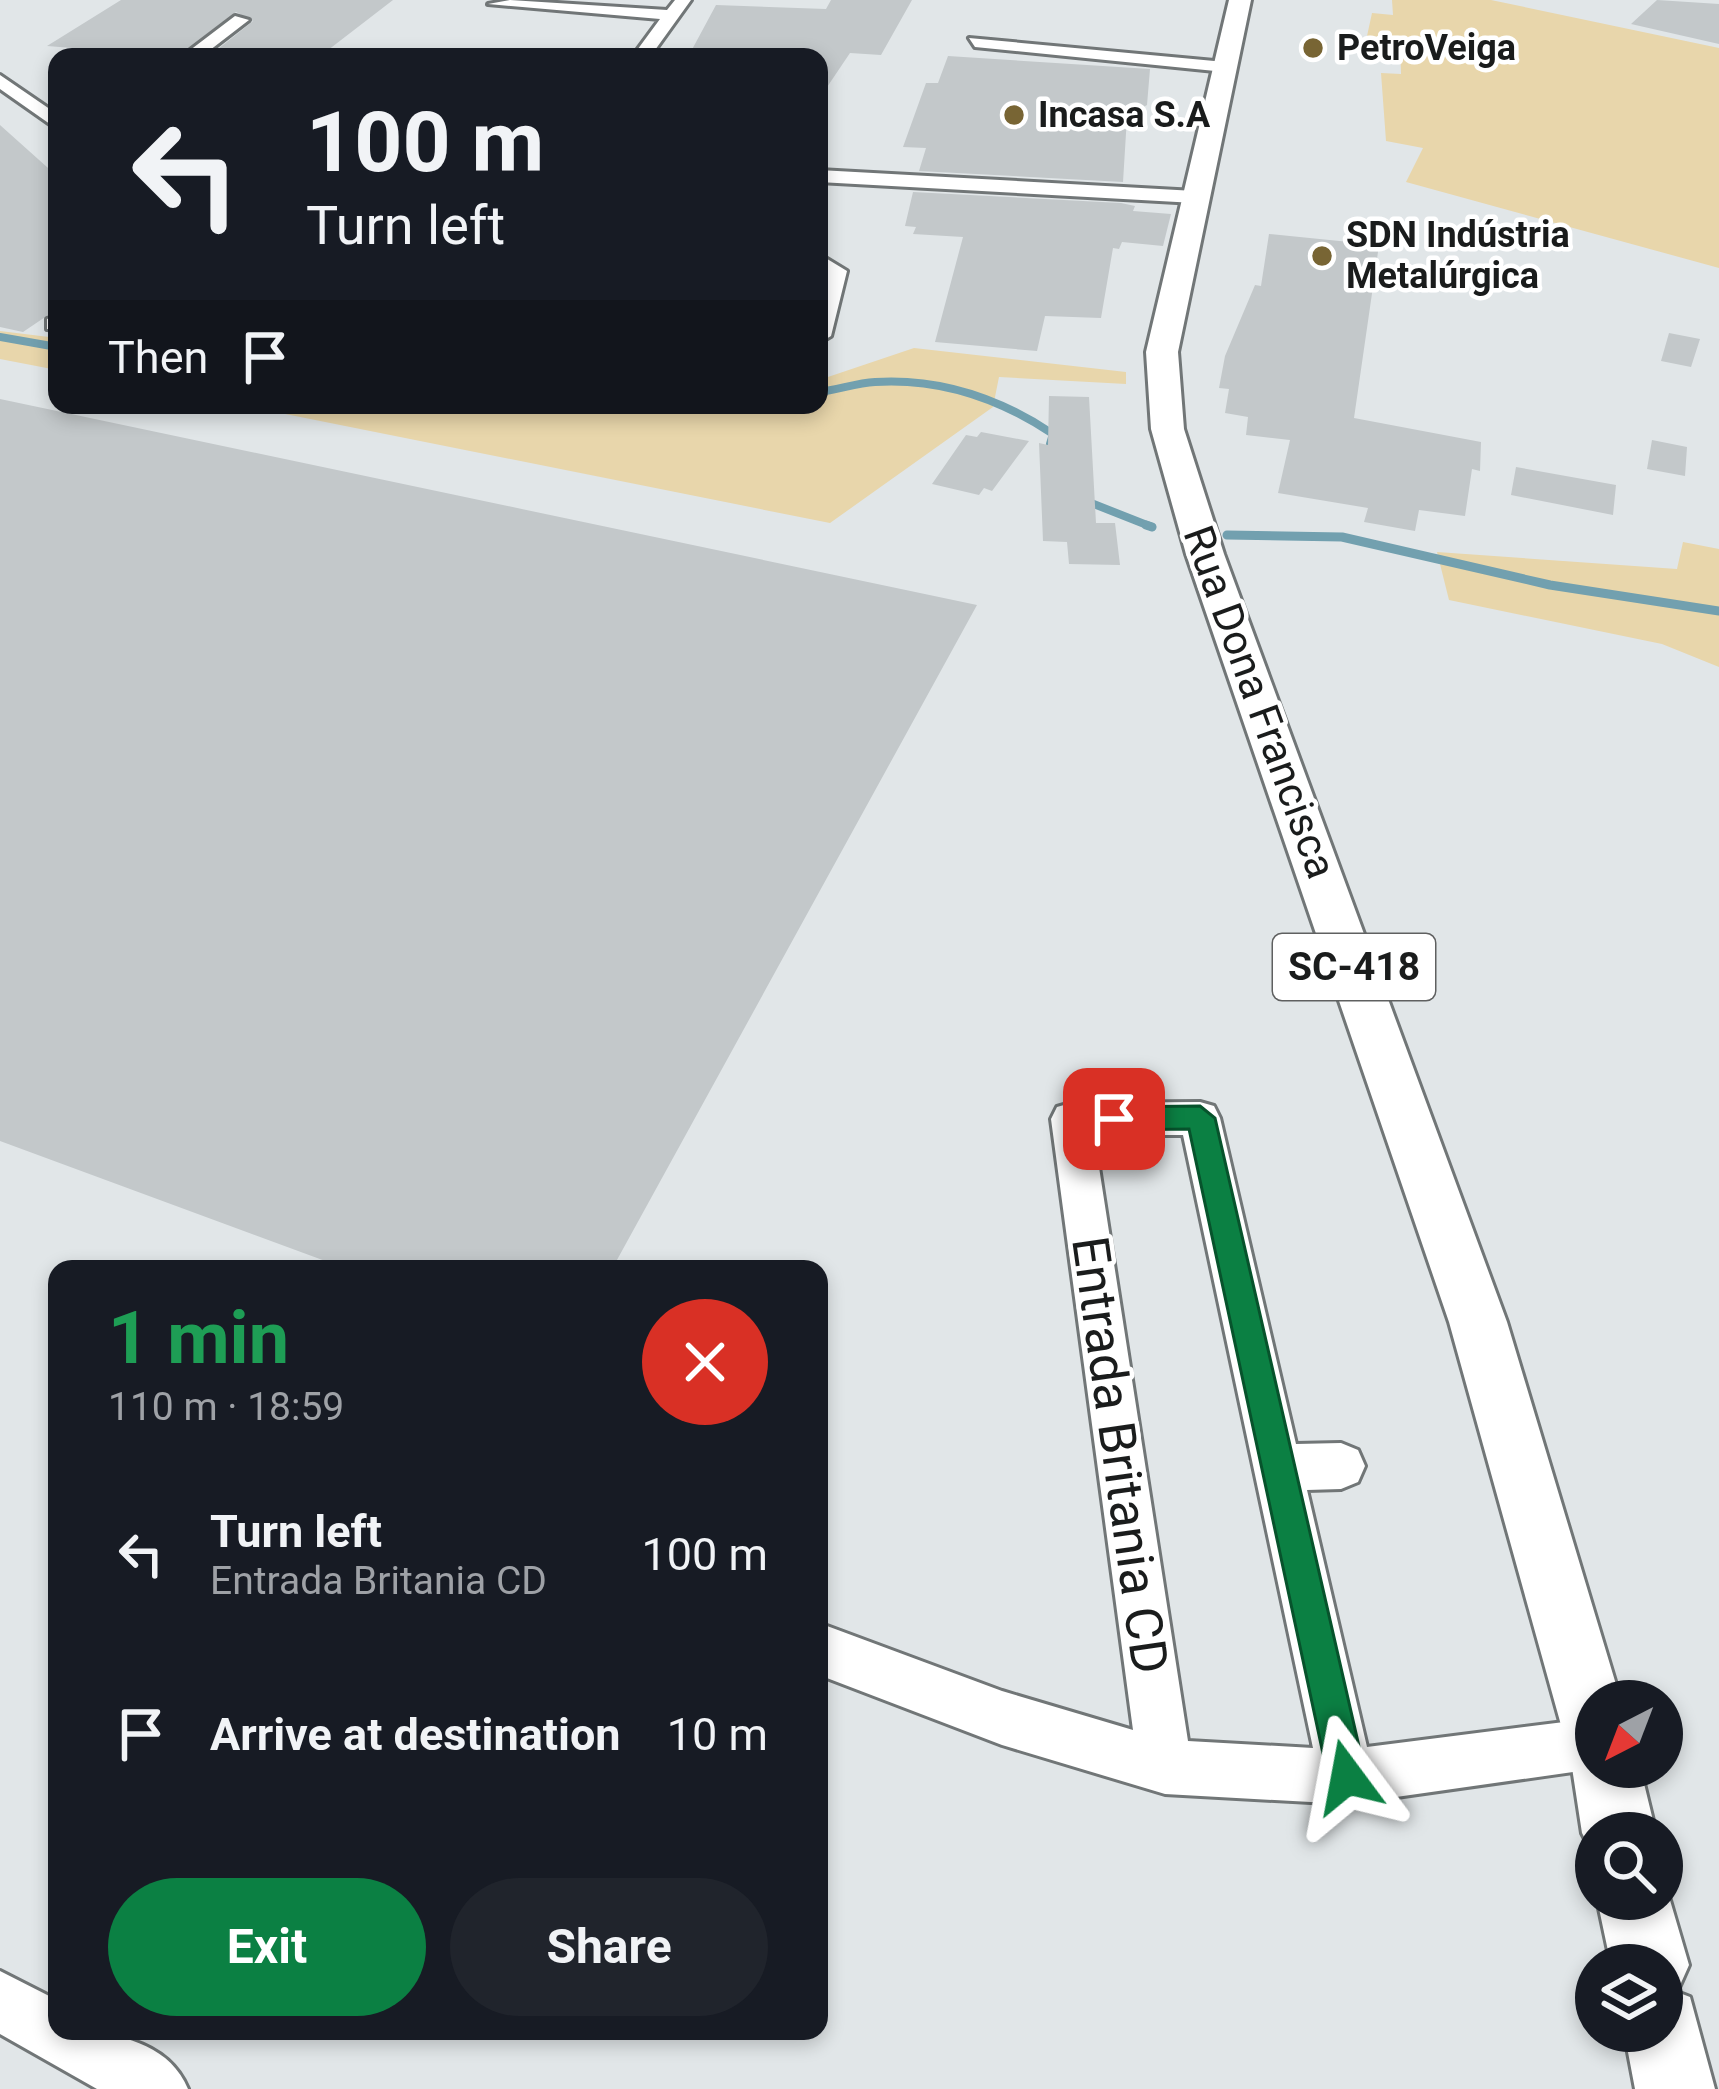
<!DOCTYPE html>
<html lang="en">
<head>
<meta charset="utf-8">
<style>
	body { margin:0; font-family:Roboto,sans-serif; background:#20242c; color:#f1f3f6; height:100vh; display:flex; flex-direction:column; font-size:45px; white-space:nowrap }
	* { box-sizing:border-box; margin:0 }
	p { font-size:39px; color:#9ea1a6 }
	.icon { flex:none; width:66px; height:66px; fill:none; stroke:currentColor; stroke-width:2; stroke-linecap:round; stroke-linejoin:round }
	.map { position:relative; flex:1; overflow:hidden }
	.side { position:absolute; left:48px; top:1260px; width:780px; height:780px; display:flex; flex-direction:column; background:#171b24; border-radius:24px; box-shadow:0 6px 18px #0003 }
	.side>* { flex:none }
	.guide { position:absolute; left:48px; top:48px; width:780px; height:366px; border-radius:24px; box-shadow:0 6px 18px #0003; background:#171b24; color:#f1f3f6; overflow:hidden }
	.needle { width:78px; rotate:222deg }
	.buttons { position:absolute; left:1575px; top:1680px; display:grid; gap:24px }
	.buttons a { display:grid; place-items:center; width:108px; height:108px; border-radius:50%; background:#171b24; box-shadow:0 6px 18px #0003; font-size:60px }
	.pin { position:absolute; display:grid; place-items:center; width:102px; height:102px; color:#fff; margin:-51px; border-radius:24px; box-shadow:0 6px 18px #0006 }
	.me { position:absolute; width:132px; margin:-66px; rotate:347deg; stroke-linejoin:round; filter:drop-shadow(0 0 9px #0008) }
	.turn { display:flex; align-items:center; gap:42px; height:252px; padding:0 60px; font-size:54px }
	.turn .icon { width:156px; height:156px; stroke-width:2.5 }
	.turn b { display:block; font-size:84px; line-height:102px }
	.then { display:flex; align-items:center; height:114px; padding:0 60px; background:#0003; gap:24px; font-size:45px }
	.round { display:grid; place-items:center; flex:none; width:126px; height:126px; border-radius:63px; background:#20242c }
	.overview { display:flex; align-items:center; justify-content:space-between; height:204px; padding:0 60px }
	h1 { font-size:72px; font-weight:700; line-height:90px; color:#1e9e55 }
	.button { display:flex; gap:24px; margin-top:auto; padding:24px 60px }
	.button a { flex:1; height:138px; border-radius:72px; background:#0b8043; color:#fff; font-size:48px; font-weight:700; line-height:138px; text-align:center }
	.button a+a { background:#20242c; color:#f1f3f6 }
	ul { padding:0; list-style:none }
	li { display:flex; align-items:center; gap:36px; height:180px; padding:0 60px }
	li div { flex:1 }
	li b { display:block; font-size:45px }
	li em { font-style:normal }
	.map>svg:first-child { display:block }
	.green { fill:#e8d6ab }
	.lines { fill:none; stroke-linecap:round; stroke-linejoin:round }
	.stream-far1 { stroke:#72a0af; stroke-width:8 }
	.stream { stroke:#72a0af; stroke-width:9 }
	.building { fill:#c3c8ca }
	.minor-casing { stroke:#717677; stroke-width:6 }
	.major-casing { stroke:#717677; stroke-width:6 }
	.minor { fill:#fff; fill-rule:evenodd }
	.major { fill:#fff; fill-rule:evenodd }
	.route { fill:#0b8043; stroke:#07532c; stroke-width:3 }
	.poi-dot { fill:#786534; stroke:#fff; stroke-width:4.5 }
	.labels { text-anchor:middle; dominant-baseline:central; stroke-width:9; stroke-linejoin:round; paint-order:stroke }
	.far-poi-label { font-size:36px; font-weight:bold; fill:#1a1c1c; stroke:#fff; text-anchor:start }
	.shield { fill:#fff; stroke:#5f6060; stroke-width:3 }
	.shield-label { font-size:39px; font-weight:bold; fill:#1a1c1c }
	.street-label { font-size:42px; fill:#1a1c1c; stroke:#fff }
	.near-street-label { font-size:51px; fill:#1a1c1c; stroke:#fff }
</style>
</head>
<body>
<div class="map">
<svg width="1719" height="2089" viewBox="0 0 1719 2089">
	<rect width="100%" height="100%" fill="#e1e6e8"/>
	<!-- green -->
	<path class="green" d="M1392,0H1491L1719,48V268L1406,182L1423,148L1386,141L1381,73L1401,74L1400,39L1367,36L1372,13L1393,15Z
		M0,331L57,338V370L0,359Z
		M914,348L1126,372V384L999,377L993,407L830,523L240,405H819V380Z
		M1683,542L1719,549V667L1662,644L1449,600L1437,552L1677,569Z"/>
	<g class="lines">
		<!-- stream-far1 -->
		<path class="stream-far1" d="M0,337L57,347
			M819,392C838,390 856,383 875,382C940,378 999,398 1053,434L1050,444
			M1081,499L1152,527"/>
		<!-- stream -->
		<path class="stream" d="M1146,525L1152,527
			M1227,535L1342,537L1550,585L1719,611"/>
	</g>
	<!-- building -->
	<path class="building" d="M121,0H393L319,57H208L253,21L236,12L177,56L47,46Z
		M831,0H912L881,55L850,53L819,99V57H688L716,5L826,9Z
		M1657,0L1719,4V44L1631,24Z
		M948,56L1150,69L1147,105L1127,117L1123,182L919,171L926,148L903,147L926,83H938Z
		M0,125L57,176V309L23,332L0,327Z
		M913,192L1121,203L1135,206L1133,211L1171,214L1163,246L1122,242L1119,249L1113,248L1101,318L1045,316L1037,351L935,342L963,237L913,234L916,227L905,226Z
		M1269,234L1379,245L1354,418L1481,442L1480,471L1472,469L1465,516L1419,510L1415,531L1364,522L1368,508L1278,493L1290,440L1246,435L1248,417L1225,413L1229,389L1219,388L1225,356L1255,285L1261,286Z
		M1669,333L1700,339L1691,367L1661,361Z
		M1049,396L1089,397L1096,523H1115L1120,565L1069,564L1067,542L1043,541L1039,443L1048,445Z
		M0,399L977,605L612,1269H347L0,1141Z
		M981,432L1029,441L992,491L984,488L979,495L932,484L966,435L977,437Z
		M1652,440L1687,447L1685,476L1647,469Z
		M1516,467L1616,485L1613,515L1511,495Z"/>
	<g class="lines">
		<!-- minor casing -->
		<g class="minor-casing">
			<path id="minor" d="M675,0H691L650,57H632L660,19L488,4L510,0L667,10Z
				M235,16L249,20L201,57H181Z
				M969,38L1225,62L1234,67L1225,72L975,47Z
				M0,75L57,114V129L0,89Z
				M819,170L1195,191L1205,197L1195,203L819,182Z
				M819,254L847,271L831,336L819,343L824,273L819,270Z
				M57,315V330L47,329V319Z
				M1200,1102L1214,1106L1220,1118L1296,1444L1341,1443L1358,1450L1365,1466L1358,1482L1341,1489L1307,1490L1367,1747L1596,1718V1767H1608L1347,1804L1165,1794L1002,1745L819,1675V1623L1002,1691L1133,1730L1051,1119L1057,1107L1071,1103ZM1094,1135H1183L1313,1748L1188,1741Z
				M0,1971L57,2000V2031C106,2031 167,2038 188,2089H97L0,2034Z"/>
		</g>
		<!-- major casing -->
		<g class="major-casing">
			<path id="major" d="M1229,0H1251L1178,352L1184,429L1224,554L1507,1322L1621,1701H1596V1767H1640L1656,1833H1596V1860L1582,1833L1571,1761L1449,1322L1186,554L1151,429L1146,352Z
				M1662,1873L1689,1965L1677,1992L1690,1997L1715,2089H1635L1624,2031H1662V1965H1611L1597,1899H1662Z"/>
		</g>
		<!-- minor -->
		<use href="#minor" class="minor"/>
		<!-- major -->
		<use href="#major" class="major"/>
	</g>
	<!-- route -->
	<path class="route" d="M1200,1106L1215,1118L1366,1777L1361,1790L1347,1796L1333,1790L1328,1777L1189,1129L1114,1130L1100,1119L1114,1107Z"/>
	<!-- markers -->
	<g class="poi-dot">
		<circle cx="1313" cy="48" r="12"/>
		<circle cx="1014" cy="115" r="12"/>
		<circle cx="1322" cy="256" r="12"/>
	</g>
	<g class="labels">
		<!-- far-poi labels -->
		<g class="far-poi-label">
			<text x="1337" y="48">PetroVeiga</text>
			<text x="1038" y="115">Incasa S.A</text>
			<text x="1346" y="235">SDN Indústria<tspan x="1346" dy="41">Metalúrgica</tspan></text>
		</g>
		<!-- shield labels -->
		<rect class="shield" x="1273" y="934" width="162" height="66" rx="9"/>
		<g class="shield-label">
			<text x="1354" y="967">SC-418</text>
		</g>
		<!-- street labels -->
		<g class="street-label">
			<text transform="translate(1260 702) rotate(70)">Rua Dona Francisca</text>
		</g>
		<!-- near-street labels -->
		<g class="near-street-label">
			<text transform="translate(1120 1455) rotate(82)">Entrada Britania CD</text>
		</g>
	</g>
</svg>
<div class="buttons">
<a><svg class="needle" viewBox="-14 -14 28 28"><path d="M0-13l5 13h-10z" fill="#e53935"/><path d="M0 13l5-13h-10z" fill="#9ea1a6"/></svg></a>
<a><svg class="icon" aria-label="search" viewBox="0 0 24 24"><circle cx="10" cy="10" r="6"/><path d="M15 15l6 6"/></svg></a>
<a><svg class="icon" aria-label="layers" viewBox="0 0 24 24"><path d="M12 4l9 5-9 5-9-5zM3 14l9 5 9-5"/></svg></a>
</div>
<div class="pin" style="left:1114px;top:1119px;background:#d93025"><svg class="icon" aria-label="arrive" viewBox="0 0 24 24"><path d="M6 21V4h12l-3 4 3 4H6"/></svg></div>
<svg class="me" style="left:1347px;top:1777px" viewBox="-20 -20 40 40"><path d="M0-17L14 15 0 8-14 15z" fill="#0b8043" stroke="#fff" stroke-width="4"/></svg>
<div class="guide">
<div class="turn"><svg class="icon" aria-label="left" viewBox="0 0 24 24"><path d="M17 20v-9H6M10 6l-5 5 5 5"/></svg><div><b>100 m</b>Turn left</div></div>
<div class="then">Then<svg class="icon" aria-label="arrive" viewBox="0 0 24 24"><path d="M6 21V4h12l-3 4 3 4H6"/></svg></div>
</div>
<section class="side">
<div class="overview"><div><h1>1 min</h1><p>110 m · 18:59</p></div><a class="round" style="background:#d93025;color:#fff"><svg class="icon" aria-label="close" viewBox="0 0 24 24"><path d="M6 6l12 12M18 6L6 18"/></svg></a></div>
<ul>
<li><svg class="icon" aria-label="left" viewBox="0 0 24 24"><path d="M17 20v-9H6M10 6l-5 5 5 5"/></svg><div><b>Turn left</b><p>Entrada Britania CD</p></div><em>100 m</em></li>
<li><svg class="icon" aria-label="arrive" viewBox="0 0 24 24"><path d="M6 21V4h12l-3 4 3 4H6"/></svg><div><b>Arrive at destination</b></div><em>10 m</em></li>
</ul>
<div class="button"><a>Exit</a><a>Share</a></div>
</section>
</div>
</body>
</html>
